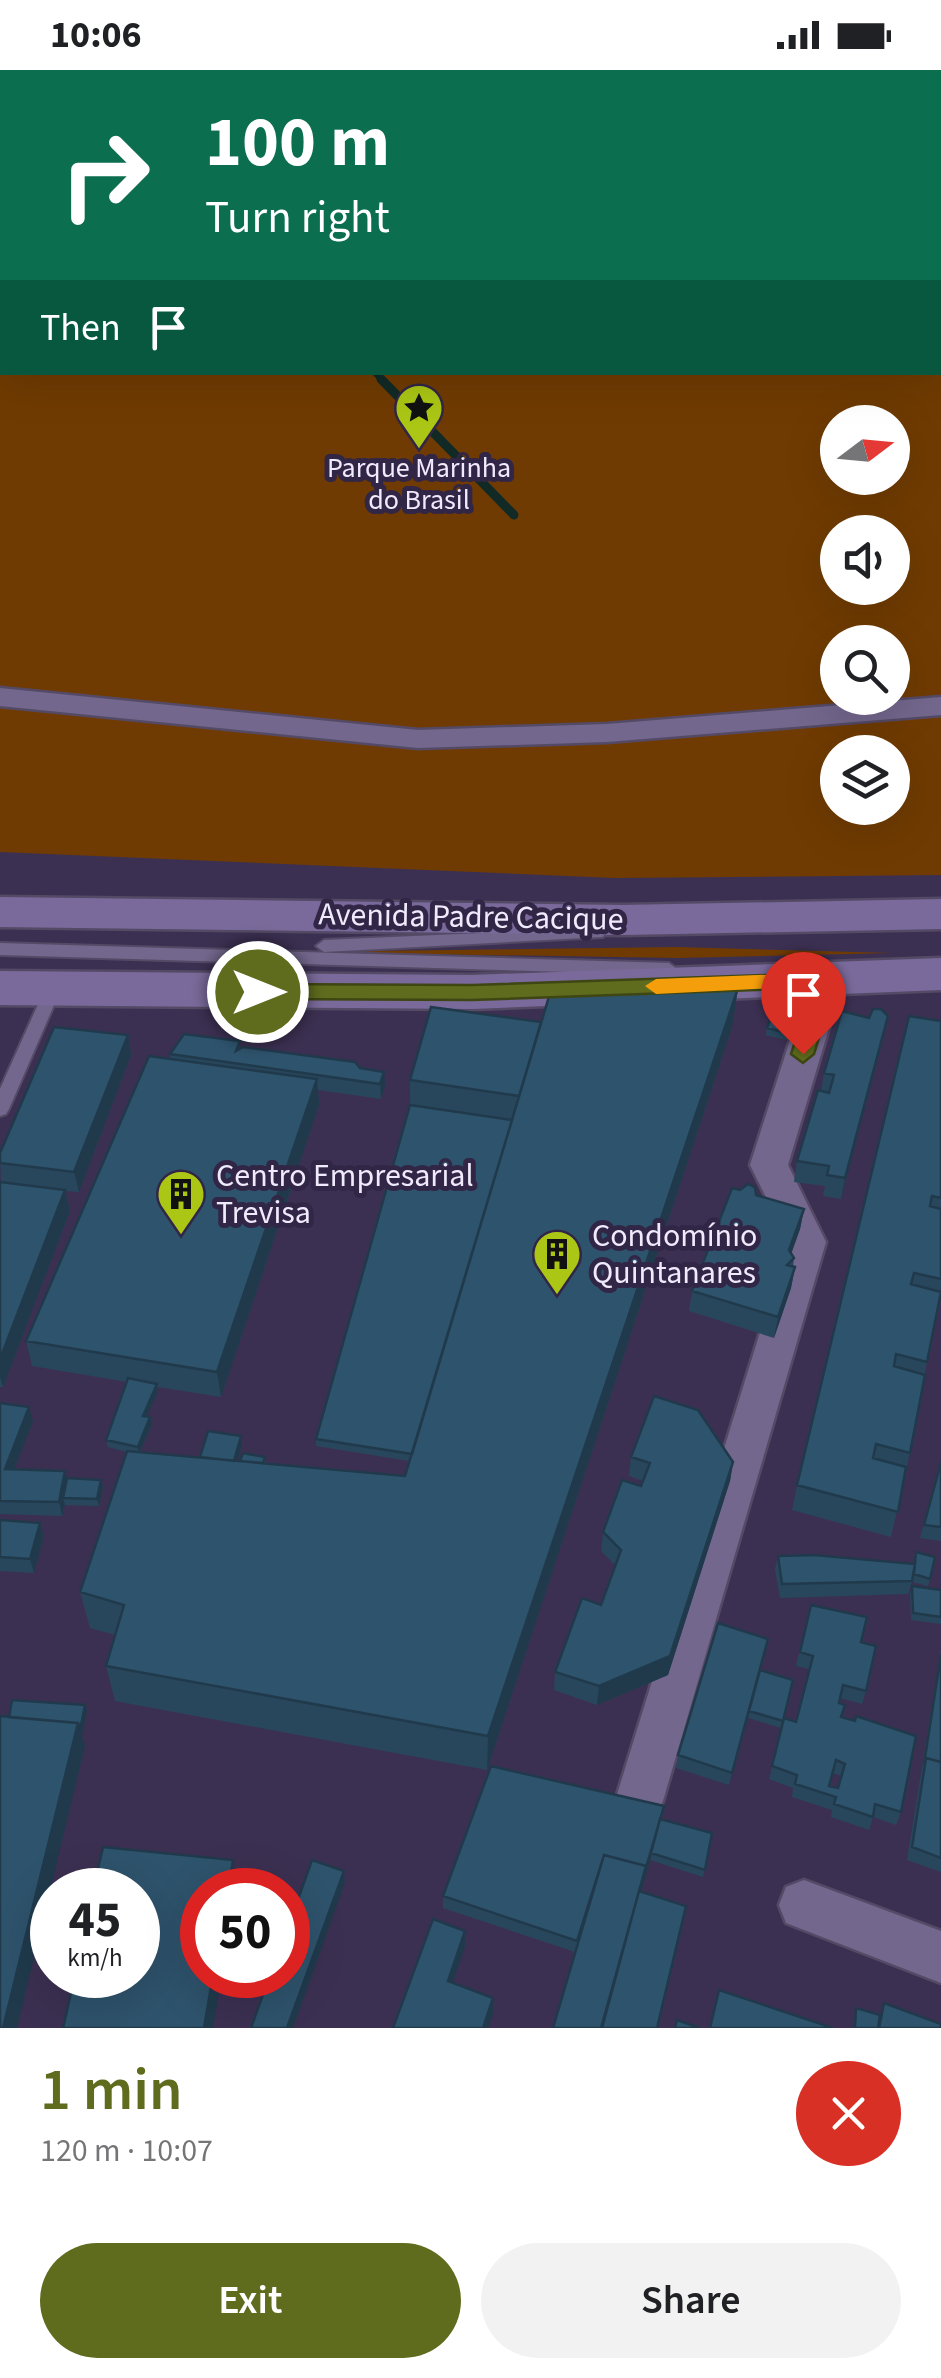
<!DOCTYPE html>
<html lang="en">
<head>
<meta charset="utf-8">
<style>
	body { margin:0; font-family:"Source Sans 3",sans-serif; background:#f2f2f2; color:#202124; height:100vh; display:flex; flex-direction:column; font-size:38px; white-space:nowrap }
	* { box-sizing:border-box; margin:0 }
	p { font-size:32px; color:#757577 }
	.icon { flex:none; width:55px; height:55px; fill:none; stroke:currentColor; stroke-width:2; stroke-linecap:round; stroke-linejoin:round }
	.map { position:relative; height:1958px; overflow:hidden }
	.drawer { display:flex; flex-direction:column; background:#fff; flex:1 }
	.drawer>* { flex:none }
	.hud { position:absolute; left:0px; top:0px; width:942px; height:305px; box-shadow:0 10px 40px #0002; background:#0b6e4f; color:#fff; overflow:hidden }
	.needle { width:65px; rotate:74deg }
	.tools { position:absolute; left:820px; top:335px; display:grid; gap:20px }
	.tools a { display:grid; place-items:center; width:90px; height:90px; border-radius:50%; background:#fff; box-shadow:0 10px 40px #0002; font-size:50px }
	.speed { position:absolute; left:30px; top:1798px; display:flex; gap:20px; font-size:50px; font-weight:700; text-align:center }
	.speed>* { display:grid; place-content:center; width:130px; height:130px; border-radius:50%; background:#fff; box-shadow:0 10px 40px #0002; line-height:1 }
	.speed small { font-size:25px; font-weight:400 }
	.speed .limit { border:15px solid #d22; background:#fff; color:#111 }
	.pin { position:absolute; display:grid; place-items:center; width:85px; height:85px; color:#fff; margin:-102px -42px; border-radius:50% 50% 50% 0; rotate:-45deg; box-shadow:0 0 10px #0007 }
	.pin .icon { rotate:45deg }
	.me { position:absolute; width:110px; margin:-55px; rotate:90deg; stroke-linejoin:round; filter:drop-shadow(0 0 8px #0008) }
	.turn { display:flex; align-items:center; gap:35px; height:210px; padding:0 40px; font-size:45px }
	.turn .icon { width:130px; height:130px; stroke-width:2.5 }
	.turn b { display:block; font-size:70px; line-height:85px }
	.then { display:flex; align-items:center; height:95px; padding:0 40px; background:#0003; gap:20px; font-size:38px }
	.round { display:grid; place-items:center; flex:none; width:105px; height:105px; border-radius:52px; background:#f2f2f2 }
	.overview { display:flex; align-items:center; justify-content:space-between; height:170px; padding:0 40px }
	h1 { font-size:60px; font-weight:600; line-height:75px; color:#5f6b1d }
	.button { display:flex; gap:20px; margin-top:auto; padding:20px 40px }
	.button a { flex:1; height:115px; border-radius:60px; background:#5f6b1d; color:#fff; font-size:40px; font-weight:600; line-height:115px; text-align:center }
	.button a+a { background:#f2f2f2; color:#202124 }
	.status { display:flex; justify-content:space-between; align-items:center; height:70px; padding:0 50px; background:#fff; direction:ltr }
	.status svg { height:28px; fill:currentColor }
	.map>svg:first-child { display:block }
	.green { fill:#703b02; fill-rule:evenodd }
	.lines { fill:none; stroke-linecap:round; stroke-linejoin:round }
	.stream-far1 { stroke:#122a26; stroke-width:6 }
	.stream { stroke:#122a26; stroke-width:9 }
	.lane-casing { stroke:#544a66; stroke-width:4 }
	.street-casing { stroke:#544a66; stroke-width:5 }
	.secondary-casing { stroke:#544a66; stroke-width:5 }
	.lane { fill:#73678d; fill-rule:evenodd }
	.street { fill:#73678d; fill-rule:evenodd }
	.secondary { fill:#7a6a9b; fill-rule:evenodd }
	.wall { fill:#28475d; fill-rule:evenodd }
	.shaded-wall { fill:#203a4c }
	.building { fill:#2e536c; stroke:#203a4c; stroke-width:2.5; fill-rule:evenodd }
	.route { fill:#5f6b1d; stroke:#3e4613; stroke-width:2.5 }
	.slow { fill:#f59e0b }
	.labels { text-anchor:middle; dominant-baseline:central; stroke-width:10; stroke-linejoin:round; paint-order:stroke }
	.far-poi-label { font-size:28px; fill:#f0ebfc; stroke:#322647 }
	.street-label { font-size:32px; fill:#f0ebfc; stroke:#322647 }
	.poi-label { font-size:32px; fill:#f0ebfc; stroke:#322647; text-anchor:start }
</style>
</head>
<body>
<div class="status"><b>10:06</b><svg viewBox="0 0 49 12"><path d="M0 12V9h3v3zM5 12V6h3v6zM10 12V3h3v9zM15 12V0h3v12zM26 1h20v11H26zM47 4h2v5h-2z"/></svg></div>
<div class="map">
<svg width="941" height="1958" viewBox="0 0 941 1958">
	<rect width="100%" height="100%" fill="#3c3052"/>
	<!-- green -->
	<path class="green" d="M0,0H941V805L615,808L0,782ZM2,2H940V302H2ZM838,352H892V408H838ZM838,462H892V518H838ZM838,572H892V628H838ZM838,682H892V738H838Z
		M676,877L892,883L679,888L289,882Z"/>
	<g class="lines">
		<!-- stream-far1 -->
		<path class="stream-far1" d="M374,302L383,311"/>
		<!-- stream -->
		<path class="stream" d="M381,309L514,445"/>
		<!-- lane casing -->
		<g class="lane-casing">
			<path id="lane" d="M181,0H189L190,2H182Z
				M597,858L603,859L605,863L603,867L324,882L316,876L324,870Z
				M0,873L669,893L677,899L669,905L0,885Z
				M53,913L61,919L9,1039L6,1044L0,1046V1019L45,919Z"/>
		</g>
		<!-- street casing -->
		<g class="street-casing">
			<path id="street" d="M0,618L418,660L607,654L941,627V645L607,672L418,678L0,636Z
				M826,899L838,903L843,911L788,1095L826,1172L663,1731L656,1748L639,1755L622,1748L615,1731L788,1172L750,1095L809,911L814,903Z
				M804,1810L941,1861V1913L786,1853L779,1835L786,1817Z"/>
		</g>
		<!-- secondary casing -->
		<g class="secondary-casing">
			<path id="secondary" d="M529,0H568L570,2H531Z
				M623,0H663L665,2H625Z
				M940,48H941V64H940Z
				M0,827L623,835L941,829V859L623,865L0,857Z
				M941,888V920L472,939L0,935V901L472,905Z"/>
		</g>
		<!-- lane -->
		<use href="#lane" class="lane"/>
		<!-- street -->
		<use href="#street" class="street"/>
		<!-- secondary -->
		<use href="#secondary" class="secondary"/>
	</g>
	<!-- wall -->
	<path class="wall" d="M738,918L732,957L487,1700L115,1631L106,1596L115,1565L90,1558L80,1522L127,1382L108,1377L106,1370L127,1312L32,1296L26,1271L170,989V984L241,978L360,998L385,1016L381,1029L318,1020L319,1035L221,1327L158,1317V1321L147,1346L150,1347L152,1354L140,1382L200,1387L241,1366L242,1374L237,1391L265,1387L266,1394L405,1406L409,1391L316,1376V1369L410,1035V1010L541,952Z
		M941,950V1217L910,1383L891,1467L792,1440L797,1415Z
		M797,951L796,956L805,967L802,974L766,965L767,958Z
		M128,965L131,985L79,1122L65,1121L70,1141L3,1317H0V1112L1,1113L0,1083Z
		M883,967L841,1129L823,1126L825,1116L794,1112L797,1091L821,1021L824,1003Z
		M756,1125L804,1139L800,1159L791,1184L794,1188L793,1197H795L791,1218L774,1268L689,1241L692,1221Z
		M0,1333L33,1351L14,1399L65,1401L67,1408L101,1410L103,1417L99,1436L65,1435L62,1446L0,1444Z
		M631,1387L733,1392L730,1411L668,1605L597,1635L554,1620L555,1602L601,1535L615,1495L601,1481L603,1462L641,1416L643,1411L629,1406Z
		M941,1390V1471L920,1468Z
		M0,1450L40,1453L44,1466L34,1503L0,1501Z
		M916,1482L930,1509L928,1516L912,1512L908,1524L780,1528L775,1499L778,1486L913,1494Z
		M912,1516L941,1520V1554L911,1550L910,1523Z
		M811,1535L861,1572L866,1621L862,1634L840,1628L839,1633L841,1647L901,1742L896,1755L873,1747L869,1760L831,1747L832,1740L792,1727L793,1718L769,1709L784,1648L796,1652L809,1599L796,1596ZM832,1703L842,1706L838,1718L829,1716Z
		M941,1580V1802L907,1790Z
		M793,1610L781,1658L748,1648L749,1642L729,1715L676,1698L678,1685Z
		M661,1749L712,1763L703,1807L650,1790L651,1786L641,1821L575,1882L443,1838V1826Z"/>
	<!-- shaded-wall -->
	<path class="shaded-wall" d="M738,918L732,957L487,1700L488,1666Z
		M888,946L883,967L841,1129L845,1108Z
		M128,965L131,985L79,1122L74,1102Z
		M384,1002L385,1016L381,1029L380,1014Z
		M317,1009L319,1035L221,1327L217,1302Z
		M65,1120L70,1141L3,1317L0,1307V1289Z
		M804,1139L800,1159L785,1201L789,1180Z
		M795,1197L791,1218L774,1268L778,1247Z
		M157,1314L158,1321L144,1353L143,1346Z
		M29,1337L33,1351L9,1413L5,1399Z
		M150,1347L152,1354L139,1384L138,1377Z
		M241,1366L242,1374L234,1403L233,1396Z
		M733,1392L730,1411L668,1605L597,1635L599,1616Z
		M65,1401L69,1415L63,1428L65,1435L62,1446L59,1432Z
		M101,1410L103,1417L99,1436L97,1429Z
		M40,1453L44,1466L34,1503L30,1489Z
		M85,1635L87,1641L82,1666L85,1676L17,1958H3L78,1653Z
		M664,1736L662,1748L603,1958L646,1796Z
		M233,1790L237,1811L236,1820H228Z
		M344,1801L345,1813L293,1958H287Z
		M465,1861V1877L448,1927V1911Z
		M213,1905H222L213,1958H204Z
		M493,1928V1944L488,1958H483Z"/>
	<!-- building -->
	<path class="building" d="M738,918L488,1666L106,1596L124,1535L80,1522L127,1381L405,1406L551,920Z
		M431,937L541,952L519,1026L410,1010Z
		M873,939H881L888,946L845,1108L827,1105L829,1096L797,1091L818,1020L829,1023L834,1005L824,1003L842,941L869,948Z
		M772,945L797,951L794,956L806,959L803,967L767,958Z
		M909,946L941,951V1128L932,1126L930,1136L941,1139V1209L914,1203L911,1214L941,1222L927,1292L896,1284L894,1296L925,1305L910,1383L876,1374L873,1388L906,1397L898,1442L797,1415Z
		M54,957L128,965L74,1102L0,1093V1083Z
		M184,964L240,971L236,981L243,977L355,992L360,998L384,1002L380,1014L170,984Z
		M149,986L317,1009L217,1302L26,1271Z
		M410,1035L512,1050L412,1384L316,1369Z
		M0,1112L65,1120L0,1289Z
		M748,1114L755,1117L756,1125L804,1139L789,1180L794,1188L787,1195L795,1197L778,1247L692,1221L732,1118L740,1120Z
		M128,1308L157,1314L143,1346L150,1347L138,1377L106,1370Z
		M654,1326L698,1340L733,1392L670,1586L599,1616L555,1602L582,1528L601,1535L621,1480L603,1462L622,1410L641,1416L650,1393L631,1387Z
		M0,1333L29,1337L5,1399L65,1401L59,1432L0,1431Z
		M208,1361L241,1366L234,1391L200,1387Z
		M243,1383L265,1387L263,1393L240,1391Z
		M941,1392V1457L924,1455Z
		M67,1408L101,1410L97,1429L63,1428Z
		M0,1450L40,1453L30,1489L0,1487Z
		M916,1482L935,1487L930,1509L914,1504Z
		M814,1485L915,1494L912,1511L782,1514L778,1486Z
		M912,1516L941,1520V1547L913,1543Z
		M811,1535L867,1547L861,1572L876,1576L866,1621L843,1615L839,1633L845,1635L841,1647L855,1651L856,1646L916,1666L901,1742L875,1734L873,1747L834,1734L836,1727L795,1714L797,1705L772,1696L784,1648L796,1652L813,1586L800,1582ZM836,1690L845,1694L838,1718L829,1716Z
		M718,1553L768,1569L732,1703L678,1685Z
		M941,1584V1692L926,1688L924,1694Z
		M760,1600L793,1610L783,1651L749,1641Z
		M12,1630L85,1635L80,1660L78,1653L9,1647Z
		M0,1646L78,1653L3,1958H0Z
		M926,1688L941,1692V1788L912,1777Z
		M491,1696L664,1736L645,1801L646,1796L604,1785L577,1871L443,1826Z
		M660,1749L712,1763L705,1800L651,1783Z
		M103,1777L233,1790L228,1820H202V1905H213L204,1958H63L75,1905H138V1820H93Z
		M604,1785L646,1796L601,1958H553Z
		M312,1790L344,1801L287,1958H251L270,1905H288V1857Z
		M639,1821L686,1836L657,1958H602Z
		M433,1849L465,1861L448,1911L493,1928L483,1958H393Z
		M719,1920L833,1958H710Z
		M884,1933L941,1954V1958H879Z
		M856,1938L880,1945L878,1958H855Z
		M677,1950L700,1958H675Z"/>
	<!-- route -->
	<path class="route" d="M826,903L837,910L814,984L803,993L791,984L812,918L472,930L258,929L247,922L258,914L472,915Z"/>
	<!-- slow -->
	<path class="slow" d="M785,904L796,912L793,917L656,924L645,916L656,909Z"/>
	<!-- icons -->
	<defs>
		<g id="sight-pin" transform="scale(2.5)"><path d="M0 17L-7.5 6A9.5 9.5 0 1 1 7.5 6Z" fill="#abc615" stroke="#322647"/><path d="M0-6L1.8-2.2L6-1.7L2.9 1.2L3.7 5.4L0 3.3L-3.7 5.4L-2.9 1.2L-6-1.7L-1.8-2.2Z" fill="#111"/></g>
		<g id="building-pin" transform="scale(2.5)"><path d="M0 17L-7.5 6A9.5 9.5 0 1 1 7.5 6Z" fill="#abc615" stroke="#322647"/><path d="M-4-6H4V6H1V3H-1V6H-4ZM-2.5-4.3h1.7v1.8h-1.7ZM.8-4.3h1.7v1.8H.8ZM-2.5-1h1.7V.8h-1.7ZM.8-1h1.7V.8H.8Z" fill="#111"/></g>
	</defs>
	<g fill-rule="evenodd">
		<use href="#sight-pin" x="419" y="338"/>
		<use href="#building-pin" x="181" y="1124"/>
		<use href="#building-pin" x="557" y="1184"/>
	</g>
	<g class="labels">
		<!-- far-poi labels -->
		<g class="far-poi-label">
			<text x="419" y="398">Parque Marinha<tspan x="419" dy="32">do Brasil</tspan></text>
		</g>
		<!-- street labels -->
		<g class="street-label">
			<text transform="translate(471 847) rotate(1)">Avenida Padre Cacique</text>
		</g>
		<!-- poi labels -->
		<g class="poi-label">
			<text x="216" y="1106">Centro Empresarial<tspan x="216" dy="37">Trevisa</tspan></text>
			<text x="592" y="1166">Condomínio<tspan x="592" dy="37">Quintanares</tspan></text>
		</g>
	</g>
</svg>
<div class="tools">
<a><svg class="needle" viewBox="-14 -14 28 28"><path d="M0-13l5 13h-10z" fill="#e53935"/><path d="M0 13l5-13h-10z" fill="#757577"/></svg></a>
<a><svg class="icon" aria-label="sound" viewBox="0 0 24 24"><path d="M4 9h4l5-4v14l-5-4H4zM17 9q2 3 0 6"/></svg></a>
<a><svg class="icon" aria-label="search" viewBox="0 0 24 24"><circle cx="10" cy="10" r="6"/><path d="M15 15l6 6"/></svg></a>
<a><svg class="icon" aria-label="layers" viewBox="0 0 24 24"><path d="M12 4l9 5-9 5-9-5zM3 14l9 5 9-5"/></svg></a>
</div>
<div class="speed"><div>45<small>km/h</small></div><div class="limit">50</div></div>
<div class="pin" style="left:803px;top:984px;background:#d93025"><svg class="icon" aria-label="arrive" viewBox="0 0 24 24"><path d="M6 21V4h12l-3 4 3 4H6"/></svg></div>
<svg class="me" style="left:258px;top:922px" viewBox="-20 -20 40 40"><circle r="17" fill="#5f6b1d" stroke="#fff" stroke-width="3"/><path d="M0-11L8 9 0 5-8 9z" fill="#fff"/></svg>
<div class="hud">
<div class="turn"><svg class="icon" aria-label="right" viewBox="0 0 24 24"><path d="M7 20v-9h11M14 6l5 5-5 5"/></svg><div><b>100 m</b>Turn right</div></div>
<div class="then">Then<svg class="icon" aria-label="arrive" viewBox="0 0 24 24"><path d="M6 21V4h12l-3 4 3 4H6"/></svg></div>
</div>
</div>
<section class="drawer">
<div class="overview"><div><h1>1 min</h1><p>120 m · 10:07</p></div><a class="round" style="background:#d93025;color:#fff"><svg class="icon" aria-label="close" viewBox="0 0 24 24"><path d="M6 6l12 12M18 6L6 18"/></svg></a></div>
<div class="button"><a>Exit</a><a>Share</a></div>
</section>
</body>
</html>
